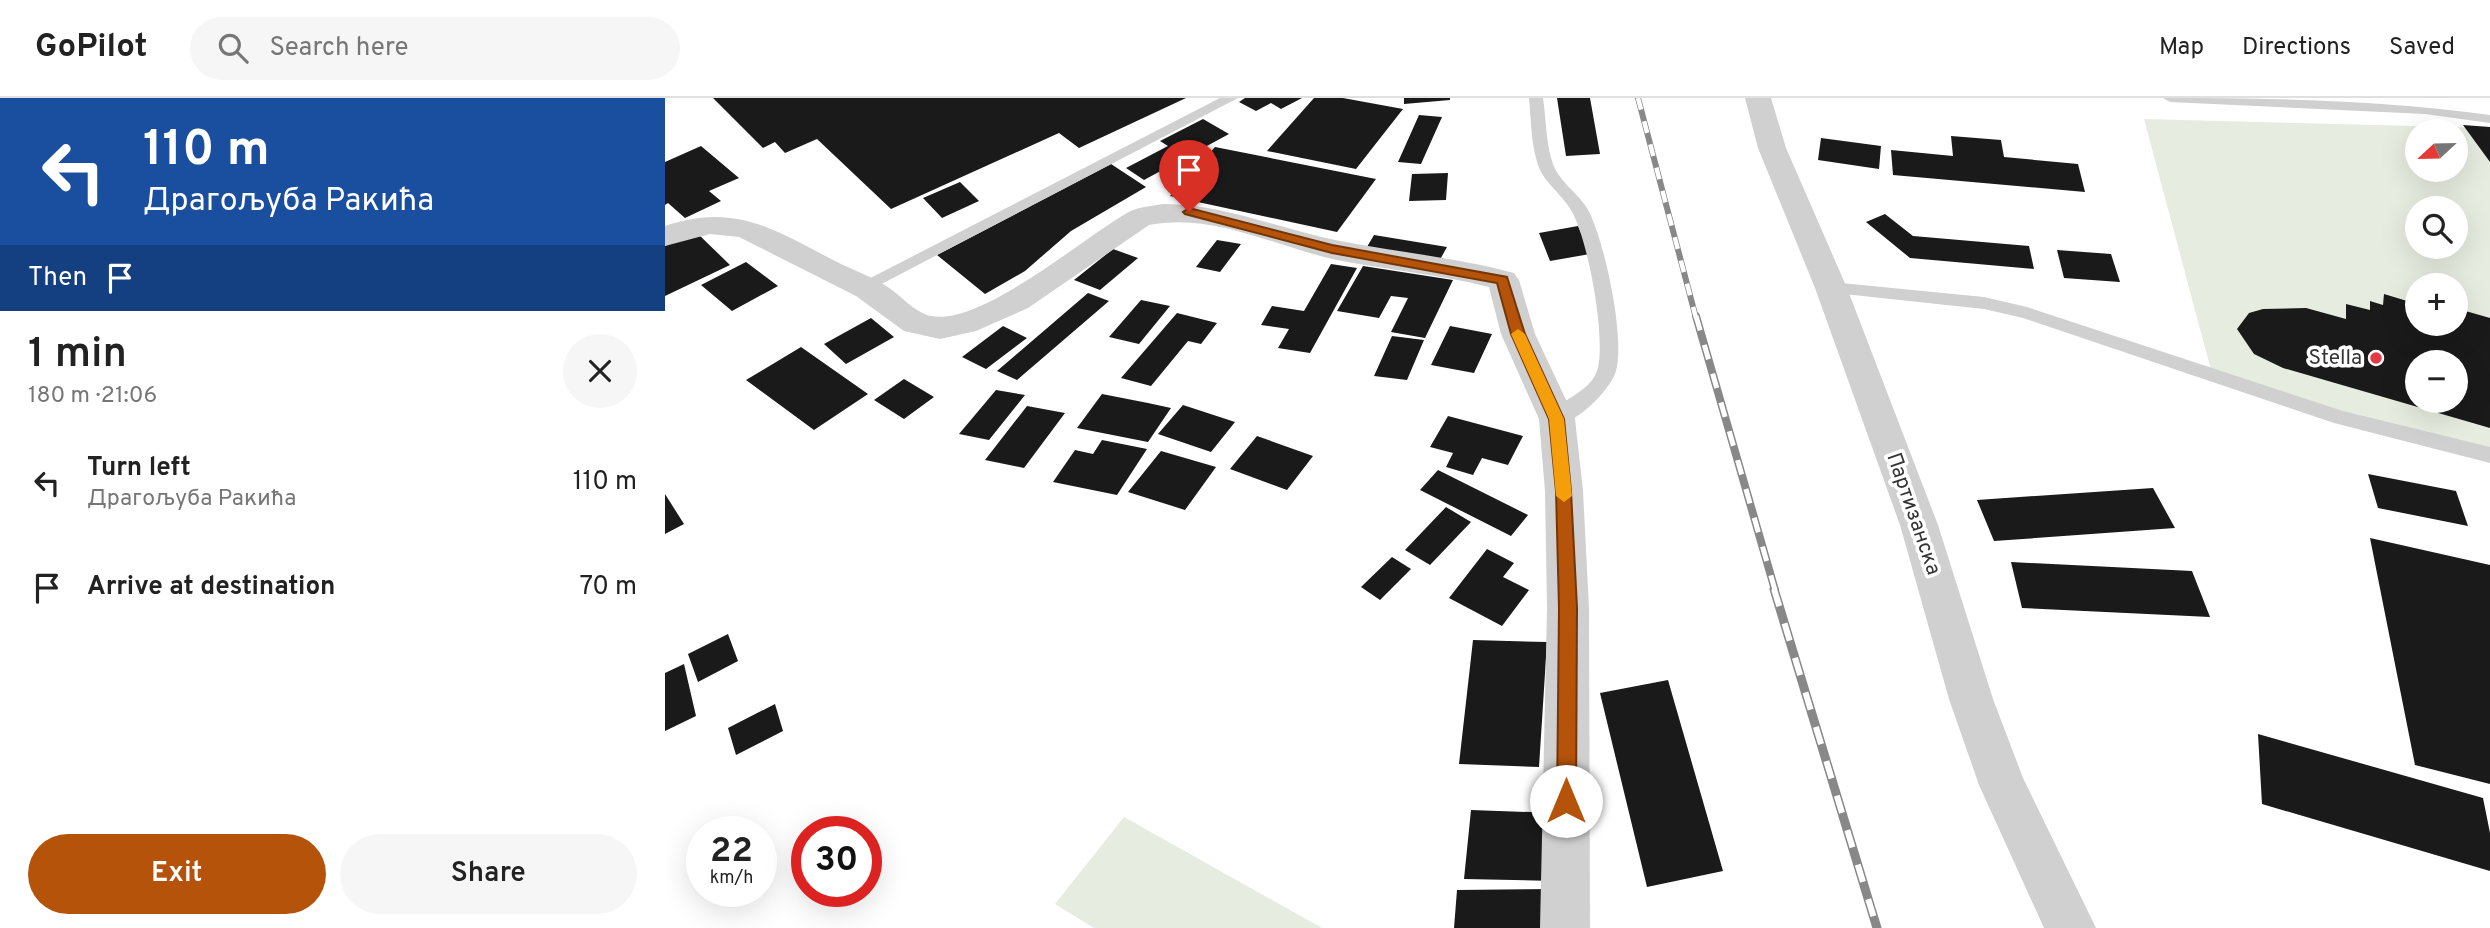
<!DOCTYPE html>
<html lang="en">
<head>
<meta charset="utf-8">
<style>
	body { margin:0; font-family:Overpass,sans-serif; background:#f6f6f6; color:#222; height:100vh; display:flex; flex-direction:column; font-size:26px; white-space:nowrap }
	* { box-sizing:border-box; margin:0 }
	p { font-size:23px; color:#767676 }
	.icon { flex:none; width:38px; height:38px; fill:none; stroke:currentColor; stroke-width:2; stroke-linecap:round; stroke-linejoin:round }
	.map { position:relative; flex:1; overflow:hidden }
	.side { display:flex; flex-direction:column; background:#fff; width:665px }
	.side>* { flex:none }
	.top-card { background:#1a4fa0; color:#fff; overflow:hidden }
	.needle { width:46px; rotate:248deg }
	.controls { position:absolute; left:1740px; top:21px; display:grid; gap:14px }
	.controls a { display:grid; place-items:center; width:63px; height:63px; border-radius:50%; background:#fff; box-shadow:0 7px 28px #0002; font-size:35px }
	.speed { position:absolute; left:21px; top:718px; display:flex; gap:14px; font-size:35px; font-weight:700; text-align:center }
	.speed>* { display:grid; place-content:center; width:91px; height:91px; border-radius:50%; background:#fff; box-shadow:0 7px 28px #0002; line-height:1 }
	.speed small { font-size:18px; font-weight:400 }
	.speed .limit { border:10px solid #d22; background:#fff; color:#111 }
	.pin { position:absolute; display:grid; place-items:center; width:60px; height:60px; color:#fff; margin:-72px -30px; border-radius:50% 50% 50% 0; rotate:-45deg; box-shadow:0 0 7px #0007 }
	.pin .icon { rotate:45deg }
	.me { position:absolute; width:77px; margin:-38px; rotate:0deg; stroke-linejoin:round; filter:drop-shadow(0 0 5px #0008) }
	.turn { display:flex; align-items:center; gap:24px; height:147px; padding:0 28px; font-size:32px }
	.turn .icon { width:91px; height:91px; stroke-width:2.5 }
	.turn b { display:block; font-size:49px; line-height:60px }
	.then { display:flex; align-items:center; height:66px; padding:0 28px; background:#0003; gap:14px; font-size:26px }
	.round { display:grid; place-items:center; flex:none; width:74px; height:74px; border-radius:37px; background:#f6f6f6 }
	.headline { display:flex; align-items:center; justify-content:space-between; height:119px; padding:0 28px }
	h1 { font-size:42px; font-weight:600; line-height:52px }
	.primary-button { display:flex; gap:14px; margin-top:auto; padding:14px 28px }
	.primary-button a { flex:1; height:80px; border-radius:42px; background:#b45309; color:#fff; font-size:28px; font-weight:600; line-height:80px; text-align:center }
	.primary-button a+a { background:#f6f6f6; color:#222 }
	ul { padding:0; list-style:none }
	li { display:flex; align-items:center; gap:21px; height:105px; padding:0 28px }
	li div { flex:1 }
	li b { display:block; font-size:26px }
	li em { font-style:normal }
	header { display:flex; align-items:center; gap:42px; box-sizing:border-box; height:98px; padding:0 35px; background:#fff; border-bottom:2px solid #e0e0e0 }
	header strong { font-size:33px }
	nav { display:flex; gap:38px; margin-inline-start:auto; font-size:24px }
	.search { width:490px; height:63px; background:#f6f6f6; display:flex; align-items:center; gap:18px; box-sizing:border-box; padding:0 24px; border-radius:38px; color:#767676; font-size:26px }
	main { display:flex; flex:1; min-height:0 }
	.map>svg:first-child { display:block }
	.green { fill:#e6ecdf; fill-rule:evenodd }
	.building { fill:#1a1a1a; fill-rule:evenodd }
	.lines { fill:none; stroke-linecap:round; stroke-linejoin:round }
	.lane { fill:#d0d0d0; fill-rule:evenodd }
	.street { fill:#d0d0d0; fill-rule:evenodd }
	.rail-far2-casing { stroke:#888; stroke-width:6 }
	.rail-far1-casing { stroke:#888; stroke-width:8 }
	.rail-casing { stroke:#888; stroke-width:9 }
	.rail-far2 { stroke:#fff; stroke-width:4.5; stroke-dasharray:12; stroke-linecap:butt }
	.rail-far1 { stroke:#fff; stroke-width:5; stroke-dasharray:15; stroke-linecap:butt }
	.rail { stroke:#fff; stroke-width:6; stroke-dasharray:18; stroke-linecap:butt }
	.route { fill:#b45309; stroke:#753606; stroke-width:2 }
	.slow { fill:#f59e0b }
	.poi-dot { fill:#e63946; stroke:#fff; stroke-width:2.5 }
	.labels { text-anchor:middle; dominant-baseline:central; stroke-width:7; stroke-linejoin:round; paint-order:stroke }
	.poi-label { font-size:21px; fill:#333; stroke:#fff; text-anchor:end }
	.street-label { font-size:21px; fill:#333; stroke:#fff }
</style>
</head>
<body>
<header>
<strong>GoPilot</strong>
<div class="search"><svg class="icon" aria-label="search" viewBox="0 0 24 24"><circle cx="10" cy="10" r="6"/><path d="M15 15l6 6"/></svg>Search here</div>
<nav><a>Map</a><a>Directions</a><a>Saved</a></nav>
</header>
<main>
<section class="side">
<div class="top-card">
<div class="turn"><svg class="icon" aria-label="left" viewBox="0 0 24 24"><path d="M17 20v-9H6M10 6l-5 5 5 5"/></svg><div><b>110 m</b>Драгољуба Ракића</div></div>
<div class="then">Then<svg class="icon" aria-label="arrive" viewBox="0 0 24 24"><path d="M6 21V4h12l-3 4 3 4H6"/></svg></div>
</div>
<div class="headline"><div><h1>1 min</h1><p>180 m · 21:06</p></div><a class="round"><svg class="icon" aria-label="close" viewBox="0 0 24 24"><path d="M6 6l12 12M18 6L6 18"/></svg></a></div>
<ul>
<li><svg class="icon" aria-label="left" viewBox="0 0 24 24"><path d="M17 20v-9H6M10 6l-5 5 5 5"/></svg><div><b>Turn left</b><p>Драгољуба Ракића</p></div><em>110 m</em></li>
<li><svg class="icon" aria-label="arrive" viewBox="0 0 24 24"><path d="M6 21V4h12l-3 4 3 4H6"/></svg><div><b>Arrive at destination</b></div><em>70 m</em></li>
</ul>
<div class="primary-button"><a>Exit</a><a>Share</a></div>
</section>
<div class="map">
<svg width="1825" height="830" viewBox="0 0 1825 830">
	<rect width="100%" height="100%" fill="#fff"/>
	<!-- green -->
	<path class="green" d="M1479,21L1825,30V355L1768,343L1546,272ZM1752,33H1790V72H1752ZM1752,110H1790V149H1752ZM1752,187H1790V226H1752ZM1752,264H1790V303H1752Z
		M459,719L657,830H429L390,806Z"/>
	<!-- building -->
	<path class="building" d="M48,0H521L414,50L394,35L226,111L152,41L120,55L110,44L98,50Z
		M580,0H637L616,11L606,5L591,13L574,4Z
		M649,0H678L738,11L691,71L602,53Z
		M739,0H785V2L739,6Z
		M892,0H925L935,56L901,58Z
		M754,17L777,19L756,66L733,64Z
		M538,21L564,36L479,82L461,70L503,48L495,43Z
		M1798,27L1825,29V64Z
		M1286,38L1336,42L1339,59L1413,66L1420,94L1228,77L1226,52L1288,58Z
		M1156,40L1216,48L1214,71L1153,62Z
		M36,48L74,80L44,93L56,103L20,120L3,105L0,107V64Z
		M550,49L711,81L672,134L505,98Z
		M446,66L481,89L406,133L360,173L320,196L272,157Z
		M783,75L781,102L744,103L747,76Z
		M295,84L314,103L277,120L258,100Z
		M1220,116L1248,138L1364,148L1369,171L1245,160L1201,124Z
		M913,128L925,156L885,163L874,135Z
		M31,134L65,167L0,198V148Z
		M709,137L782,149L772,167L699,154Z
		M552,142L576,146L555,174L531,169Z
		M448,151L473,160L435,192L409,182Z
		M1392,152L1446,156L1455,184L1399,180Z
		M81,164L113,188L67,213L36,187Z
		M666,166L692,170L645,255L613,250L624,231L596,227L607,208L639,213Z
		M698,168L788,182L760,240L726,234L743,200L726,198L714,220L672,213Z
		M423,195L444,203L352,282L332,273Z
		M1719,196L1752,206V226H1790V210L1825,220V330L1618,270L1589,256L1572,231L1584,215L1598,211L1641,210L1681,221V206L1705,212V203L1718,207ZM1752,264H1790V303H1752Z
		M476,202L505,208L474,246L444,239Z
		M512,215L552,225L536,246L523,243L486,288L456,280Z
		M206,220L229,239L181,266L159,246Z
		M338,228L362,240L321,271L297,259Z
		M785,228L827,236L809,275L766,267Z
		M727,238L759,242L742,282L709,278Z
		M136,249L203,296L149,332L81,282Z
		M239,281L269,299L239,321L209,302Z
		M331,292L360,297L324,342L294,336Z
		M437,296L483,305L506,310L483,344L412,330Z
		M518,307L570,324L546,354L493,336Z
		M362,308L400,315L359,370L320,362Z
		M783,318L858,338L843,367L817,360L808,377L781,369L788,355L765,349Z
		M592,338L648,358L622,392L565,371Z
		M437,342L482,351L452,397L388,384L410,352L428,356Z
		M496,353L551,369L520,412L463,394Z
		M773,372L863,417L846,438L755,392Z
		M1703,376L1791,393L1803,428L1713,410Z
		M1488,390L1510,430L1329,443L1312,402Z
		M0,396L19,426L0,436Z
		M781,409L806,424L765,467L740,452Z
		M1705,440L1825,467V686L1750,667Z
		M822,451L849,465L838,479L864,492L837,528L784,500Z
		M727,459L746,471L715,502L696,489Z
		M1346,464L1527,473L1545,519L1357,510Z
		M63,536L73,563L33,584L23,556Z
		M808,542L882,544L874,669L794,666Z
		M19,566L31,618L0,633V575Z
		M1003,582L1058,773L982,789L935,595Z
		M110,606L118,633L71,657L63,630Z
		M1593,636L1818,700L1825,735V773L1597,706Z
		M806,712L893,715L890,783L799,781Z
		M891,791L890,830H789L792,792Z"/>
	<g class="lines">
		<!-- lane -->
		<path class="lane" d="M555,0H573L205,192L199,194L190,188Z
			M864,0H878C881,20 881,44 887,63C892,82 912,94 922,110C939,139 962,245 950,276C941,296 914,322 892,328L882,321C893,301 924,296 932,273C942,243 923,140 906,112C896,95 877,83 872,64C866,44 866,21 864,0Z
			M1498,0C1607,0 1717,2 1825,17V25L1760,16L1505,4Z
			M1166,184L1319,199L1362,209L1678,313L1825,349V365L1669,325L1358,220L1319,211L1160,194L1157,190L1160,186Z"/>
		<!-- street -->
		<path class="street" d="M1080,0H1106L1121,50L1182,190L1273,427L1328,601L1358,680L1431,830H1379L1314,687L1284,601L1235,427L1150,190L1093,50Z
			M498,106C558,106 612,130 670,142C730,154 790,159 849,175L854,182L870,236L910,321L918,393L924,510L925,830H875L882,510L880,393L874,321L836,236L824,189C774,176 722,172 672,162C611,149 548,114 484,127L363,210L311,233L275,241L239,233L191,198L74,139L45,136L0,148V128C70,104 110,132 170,163C186,171 203,177 218,186C233,194 249,215 266,218C316,228 418,140 462,115C472,109 486,108 498,106Z"/>
		<!-- rail-far2 casing -->
		<g class="rail-far2-casing">
			<path id="rail-far2" d="M973,0L1031,220"/>
		</g>
		<!-- rail-far1 casing -->
		<g class="rail-far1-casing">
			<path id="rail-far1" d="M1031,218L1110,492"/>
		</g>
		<!-- rail casing -->
		<g class="rail-casing">
			<path id="rail" d="M1109,491L1212,830"/>
		</g>
		<!-- rail-far2 -->
		<use href="#rail-far2" class="rail-far2"/>
		<!-- rail-far1 -->
		<use href="#rail-far1" class="rail-far1"/>
		<!-- rail -->
		<use href="#rail" class="rail"/>
	</g>
	<!-- route -->
	<path class="route" d="M524,110L667,147L842,179L860,236L899,321L906,393L912,510L911,703L908,710L901,713L894,710L892,703L894,510L891,393L884,321L846,236L832,185L667,155L520,116L518,114Z"/>
	<!-- slow -->
	<path class="slow" d="M853,231L860,236L899,321L907,398L899,404L891,398L884,321L846,236Z"/>
	<!-- markers -->
	<circle class="poi-dot" cx="1711" cy="260" r="7"/>
	<g class="labels">
		<!-- poi labels -->
		<g class="poi-label">
			<text x="1697" y="260">Stella</text>
		</g>
		<!-- street labels -->
		<g class="street-label">
			<text transform="translate(1248 416) rotate(71)">Партизанска</text>
		</g>
	</g>
</svg>
<div class="controls">
<a><svg class="needle" viewBox="-14 -14 28 28"><path d="M0-13l5 13h-10z" fill="#e53935"/><path d="M0 13l5-13h-10z" fill="#767676"/></svg></a>
<a><svg class="icon" aria-label="search" viewBox="0 0 24 24"><circle cx="10" cy="10" r="6"/><path d="M15 15l6 6"/></svg></a>
<a>+</a>
<a>−</a>
</div>
<div class="speed"><div>22<small>km/h</small></div><div class="limit">30</div></div>
<div class="pin" style="left:524px;top:114px;background:#d93025"><svg class="icon" aria-label="arrive" viewBox="0 0 24 24"><path d="M6 21V4h12l-3 4 3 4H6"/></svg></div>
<svg class="me" style="left:901px;top:703px" viewBox="-20 -20 40 40"><circle r="19" fill="#fff"/><path d="M0-13L10 11 0 6-10 11z" fill="#b45309"/></svg>
</div>
</main>
</body>
</html>
